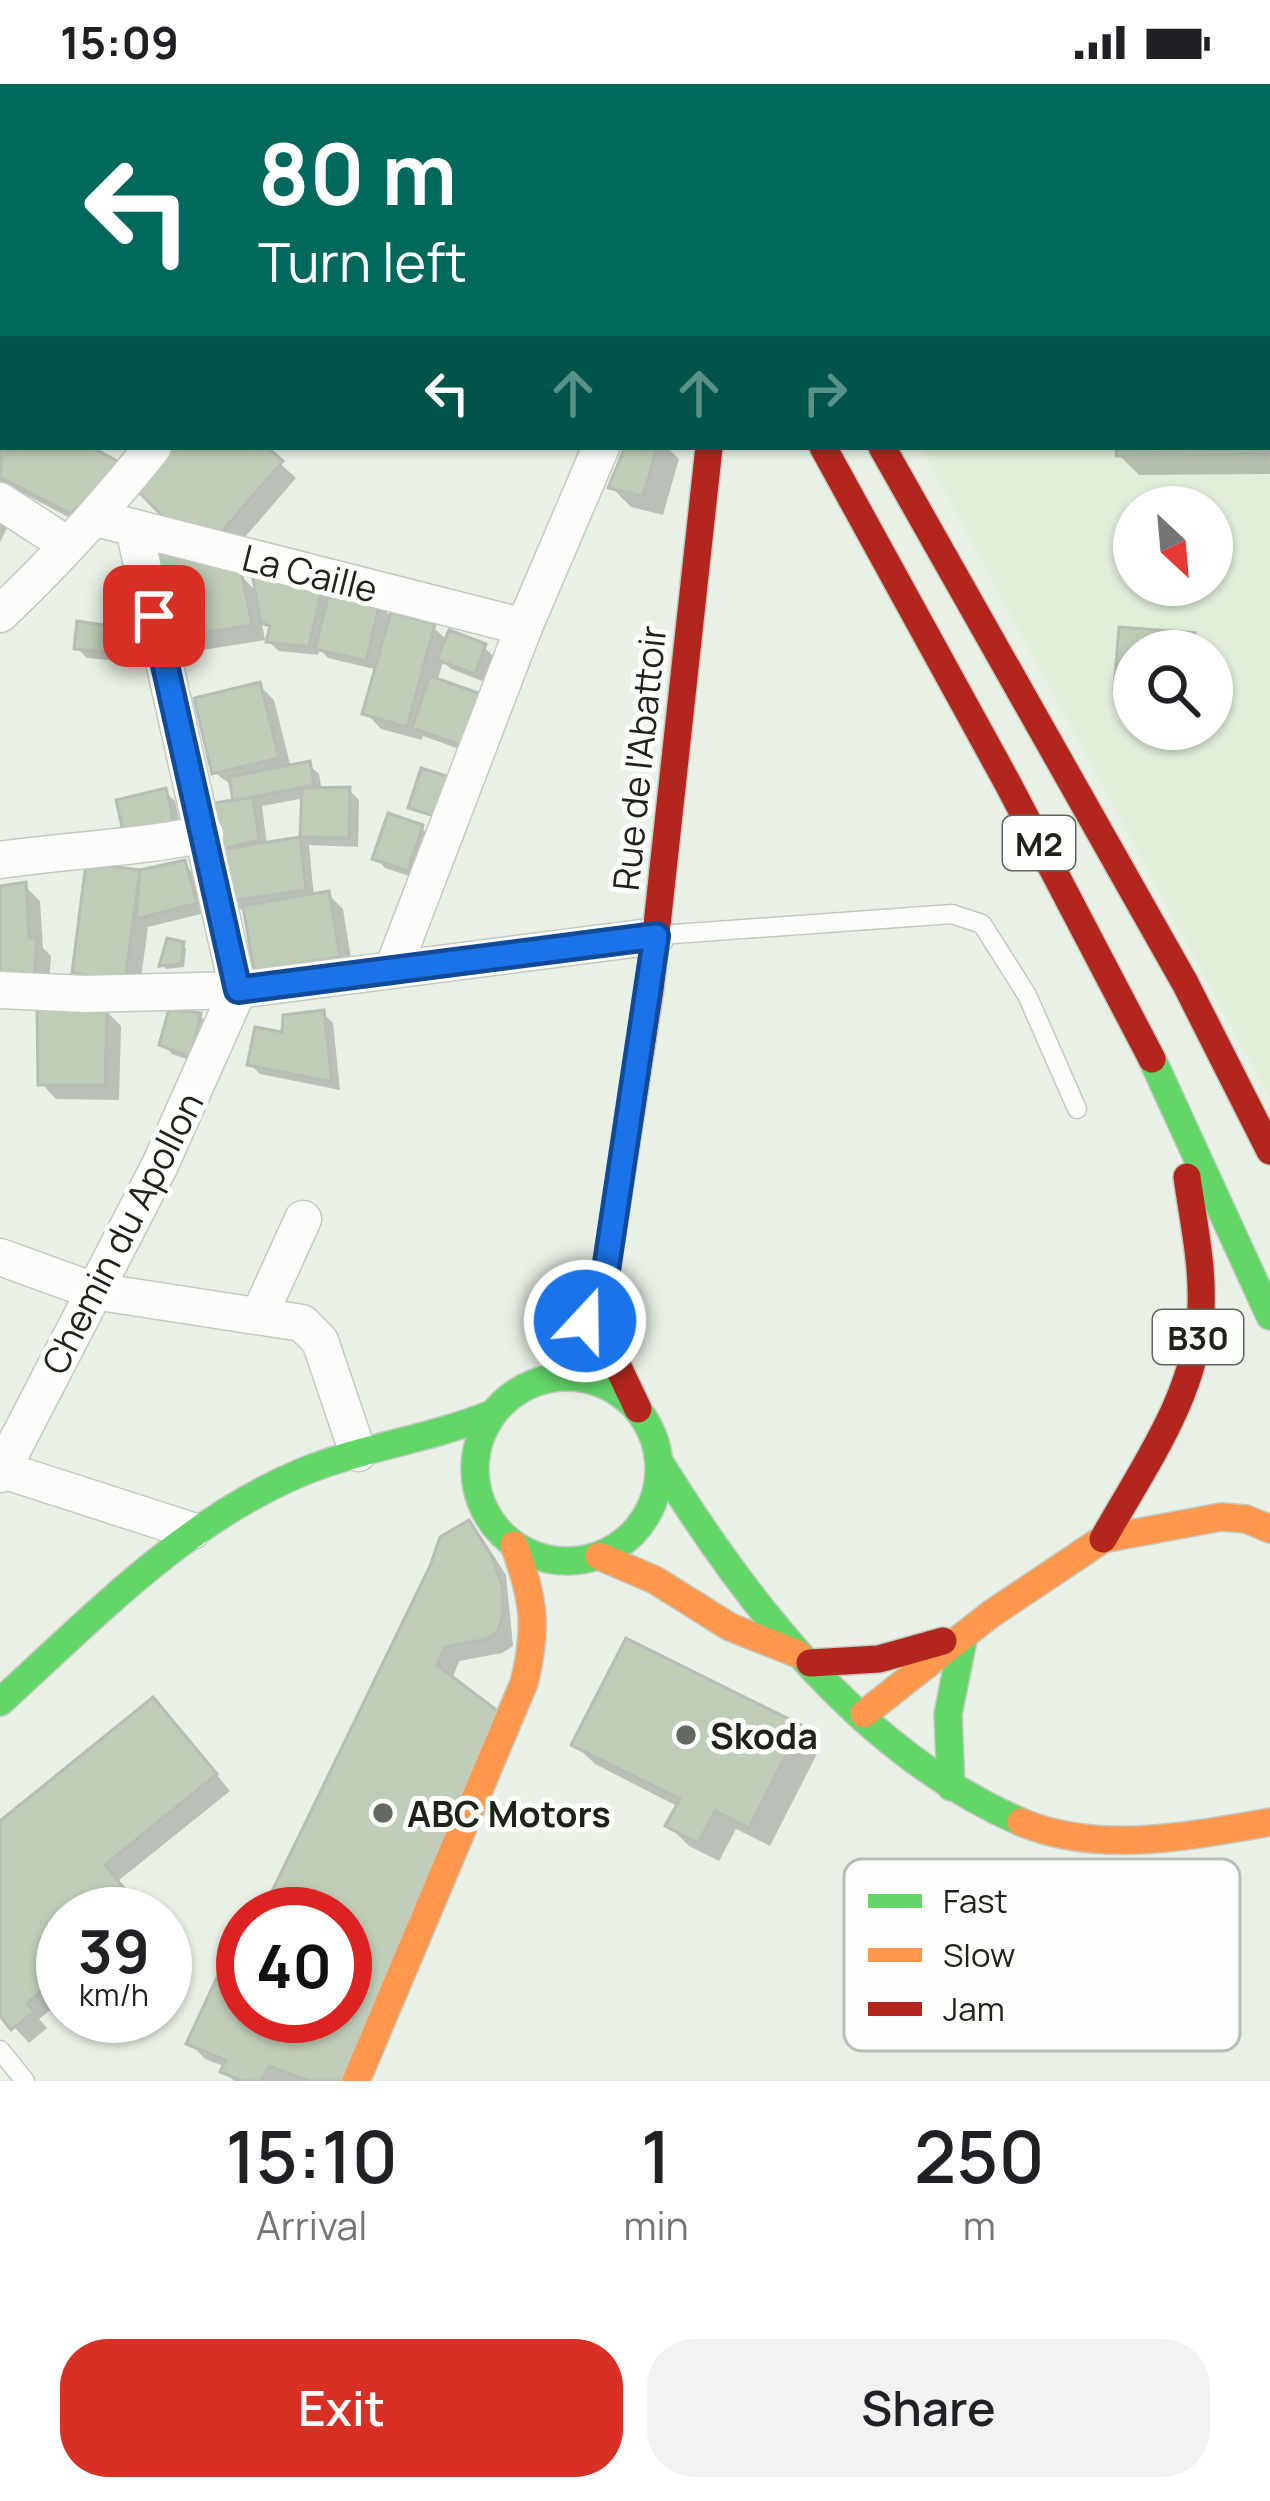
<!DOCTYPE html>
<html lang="en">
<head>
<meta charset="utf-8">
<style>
	body { margin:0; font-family:Manrope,sans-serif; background:#f2f2f2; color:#202124; height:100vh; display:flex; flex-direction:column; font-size:45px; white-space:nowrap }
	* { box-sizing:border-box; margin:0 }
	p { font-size:39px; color:#757577 }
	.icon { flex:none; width:66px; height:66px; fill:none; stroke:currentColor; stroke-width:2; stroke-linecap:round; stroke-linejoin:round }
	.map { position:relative; height:1997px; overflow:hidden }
	.drawer { display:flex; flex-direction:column; background:#fff; flex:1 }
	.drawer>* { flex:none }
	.guide { position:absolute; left:0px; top:0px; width:1272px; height:366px; box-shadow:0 3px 9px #0004; background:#00695c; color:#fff; overflow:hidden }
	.needle { width:78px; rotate:154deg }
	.controls { position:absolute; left:1113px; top:402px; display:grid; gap:24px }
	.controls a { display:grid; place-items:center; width:120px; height:120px; border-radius:50%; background:#fff; box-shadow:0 3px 9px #0004; font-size:60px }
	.speed { position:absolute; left:36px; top:1803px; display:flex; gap:24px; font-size:60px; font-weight:700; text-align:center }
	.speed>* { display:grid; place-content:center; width:156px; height:156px; border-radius:50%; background:#fff; box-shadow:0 3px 9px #0004; line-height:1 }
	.speed small { font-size:30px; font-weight:400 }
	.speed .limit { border:18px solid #d22; background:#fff; color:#111 }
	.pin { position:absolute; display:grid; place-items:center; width:102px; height:102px; color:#fff; margin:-51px; border-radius:24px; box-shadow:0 6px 18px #0006 }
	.me { position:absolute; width:132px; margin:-66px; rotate:21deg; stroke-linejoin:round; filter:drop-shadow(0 0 9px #0008) }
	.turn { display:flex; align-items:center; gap:42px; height:252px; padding:0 60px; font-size:54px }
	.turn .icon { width:156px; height:156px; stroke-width:2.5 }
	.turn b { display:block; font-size:84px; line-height:102px }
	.lanes { display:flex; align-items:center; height:114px; padding:0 60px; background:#0003; justify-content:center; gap:60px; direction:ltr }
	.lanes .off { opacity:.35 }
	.eta { display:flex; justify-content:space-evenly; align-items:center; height:204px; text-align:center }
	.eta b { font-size:72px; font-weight:600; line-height:84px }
	.cta { display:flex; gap:24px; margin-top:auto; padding:24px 60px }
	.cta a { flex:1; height:138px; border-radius:48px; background:#d93025; color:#fff; font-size:48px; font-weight:600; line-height:138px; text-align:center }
	.cta a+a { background:#f2f2f2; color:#202124 }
	.status { display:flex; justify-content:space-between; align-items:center; height:84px; padding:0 60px; background:#fff; direction:ltr }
	.status svg { height:33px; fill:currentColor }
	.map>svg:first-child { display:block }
	.built { fill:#e1eeda; fill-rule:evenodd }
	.shadow { fill:#0003; fill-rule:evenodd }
	.building { fill:#bfccb7; stroke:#b7bdb4; stroke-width:3 }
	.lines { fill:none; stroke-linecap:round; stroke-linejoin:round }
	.lane-casing { stroke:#c4cac1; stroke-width:21 }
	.street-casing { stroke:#c4cac1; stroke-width:39 }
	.fast-casing { stroke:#c4cac1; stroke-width:30 }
	.slow-casing { stroke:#c4cac1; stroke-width:30 }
	.jam-casing { stroke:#c4cac1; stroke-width:30 }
	.lane { stroke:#fcfdfb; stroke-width:18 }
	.street { stroke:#fcfdfb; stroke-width:36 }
	.fast { stroke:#63d668; stroke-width:27 }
	.slow { stroke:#ff974d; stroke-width:27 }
	.jam { stroke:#b3261e; stroke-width:27 }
	.route-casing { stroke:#114b97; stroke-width:30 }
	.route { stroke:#1a73e8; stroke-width:21 }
	.poi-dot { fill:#646a61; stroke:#fcfffb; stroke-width:4.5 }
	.labels { text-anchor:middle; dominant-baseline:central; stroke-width:10; stroke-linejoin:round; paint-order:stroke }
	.shield { fill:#fcfffb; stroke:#60645e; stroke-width:3 }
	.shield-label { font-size:33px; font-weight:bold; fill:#1d221a }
	.street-label { font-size:36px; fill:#1d221a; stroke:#fcfffb }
	.poi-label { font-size:36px; font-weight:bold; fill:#1d221a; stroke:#fcfffb; text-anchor:start }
	.key { fill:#fcfffb; stroke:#b9bdb8; stroke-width:3 }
	.key-label { font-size:33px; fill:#1d221a }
</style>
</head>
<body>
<div class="status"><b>15:09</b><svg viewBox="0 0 49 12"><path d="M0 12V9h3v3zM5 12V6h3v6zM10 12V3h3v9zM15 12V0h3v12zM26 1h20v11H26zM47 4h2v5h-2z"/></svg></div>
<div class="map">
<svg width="1270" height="1997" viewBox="0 0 1270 1997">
	<rect width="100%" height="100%" fill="#e9f1e6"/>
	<!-- built -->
	<path class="built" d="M750,0H1270V1015L921,363H1269V3ZM1134,423H1212V501H1134ZM1134,567H1212V645H1134Z"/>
	<!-- shadow -->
	<path class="shadow" d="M315,0H358L362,3H312Z
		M929,0H1008L928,3Z
		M1269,132L1270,390L1139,391L1119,371L1120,363H1269Z
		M0,246L3,248L0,309Z
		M0,325L3,363H84L87,443L0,397Z
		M262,363L296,394L233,467L158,375Z
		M628,363H667L679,375L663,431L631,423L611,403Z
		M0,428L10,438L0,458Z
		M239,490L259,510L320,507L330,517L379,520L392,534L433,543L448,557L484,563L494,573L485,598L451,585L443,578L437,598L473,670L423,652L422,656L381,645L366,629L378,586L328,574L320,565L318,571L279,567L269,558L272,546L261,535L265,556L184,569L169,553Z
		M80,540L164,581L87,574L77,564Z
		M1122,546L1194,552L1204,562L1203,567H1134V614H1127L1117,604Z
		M259,601L274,616L291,684L309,681L319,690L322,707L349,706L359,716L358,763L309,761L314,813L328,810L343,825L353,887L272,901L246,825L241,826L231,816L212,723L237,720L234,703L215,689ZM305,714L303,755L267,761L262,722Z
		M165,708L175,717L184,757L138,768Z
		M422,744L431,754L418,795L385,784L376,774Z
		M184,780L194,790L205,829L148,843L139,909L90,903L75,888L89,783L140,789Z
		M25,802L40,817L43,864L51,872L48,911L0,906V806Z
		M182,860L186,865L184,883L166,885L163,881Z
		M106,927L121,942L119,1016L56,1015L41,999Z
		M323,929L333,939L340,1006L260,990L250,980L284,951Z
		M200,932L209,942L200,980L172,970L163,960Z
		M468,1440L483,1455L506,1491L513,1562L502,1569L459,1577L452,1596L365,1997H234L224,1987L226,1983L205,1975L190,1959L243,1868V1932H345V1830H265Z
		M627,1558L800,1644L820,1664L770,1762L736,1745L719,1777L689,1762L669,1742L679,1723L595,1680L574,1660Z
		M168,1632L230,1707L118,1797L145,1830H63V1916L39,1935L47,1944L29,1959L0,1928V1741Z"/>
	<!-- building -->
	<path class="building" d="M1094,0H1270V46L1269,3H1093Z
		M1270,292V370L1116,372L1117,363H1269Z
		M3,346V363H91L123,380L71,430L0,393Z
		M164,363H267L283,377L217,453L165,435L139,408Z
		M625,363H657L643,412L608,404Z
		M158,467L241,487L252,541L166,555L148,477Z
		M252,489L322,504L309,563L266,558L270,542L261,539Z
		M330,506L380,518L366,577L315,565Z
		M391,528L435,540L407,643L362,630Z
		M77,537L151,548L156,573L74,565Z
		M1119,543L1195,549L1194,567H1134V607L1114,605Z
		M449,546L486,560L475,590L437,576Z
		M430,592L481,610L463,662L412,644Z
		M260,598L279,674L212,690L194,614Z
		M310,677L314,701L233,717L229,693Z
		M421,684L453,694L440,734L408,724Z
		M350,703L349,754L300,753L302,704Z
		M166,704L176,748L126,760L116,716Z
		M253,713L259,756L218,766L208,720Z
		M388,729L423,741L408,787L372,775Z
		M300,753L306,806L229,817L218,766Z
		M185,776L197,819L136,835L140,786Z
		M86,779L140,786L125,896L72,889Z
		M26,798L29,854L37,853L34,897L0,894V802Z
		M329,807L340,873L254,887L243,822Z
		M167,854L184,858L181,880L159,882Z
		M37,923L107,924L105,1001H38Z
		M169,925L201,929L191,973L159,961Z
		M324,926L332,998L247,981L255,943L282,948L283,931Z
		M469,1436L492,1473L502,1501L503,1528L498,1547L487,1555L445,1563L437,1581L499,1628L344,1997H310L269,1982L261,1997H243L220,1988L226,1976L186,1960L232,1861L243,1864V1932H345V1830H261L430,1482L440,1453Z
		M626,1554L801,1641L749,1744L715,1727L698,1759L665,1742L680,1715L571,1661Z
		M153,1613L217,1690L105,1781L141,1825L135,1830H63V1889L27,1919L34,1928L11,1946L0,1932V1737Z"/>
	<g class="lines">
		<!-- lane casing -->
		<g class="lane-casing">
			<path id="lane" d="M1035,3V0
				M660,851L952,830L982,840L1027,911L1077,1025
				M0,1966L25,1997"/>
		</g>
		<!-- street casing -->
		<g class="street-casing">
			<path id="street" d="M443,3L445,0
				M0,184L3,180
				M0,417L66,460
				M96,434L524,543
				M0,530C55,478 106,422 153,363
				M0,776C69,766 137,764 205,750
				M393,885L524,543L601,363
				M0,906L85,910L238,906L656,852
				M0,1173L94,1207L302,1239L320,1257L358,1369
				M259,1232L303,1135
				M0,1385L192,1447
				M0,1390L160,1081L238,906L134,445"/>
		</g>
		<!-- fast casing -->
		<g class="fast-casing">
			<path id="fast" d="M480,0L482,3
				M648,0L649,3
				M712,0L713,3
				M1152,975L1270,1232
				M475 1385a92 92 0 1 1 184 0a92 92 0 1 1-184 0Z
				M660,1379C748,1521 863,1670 1021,1738
				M0,1618C93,1534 182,1439 300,1389C362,1363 431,1355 494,1329
				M951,1703L948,1630L964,1551"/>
		</g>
		<!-- slow casing -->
		<g class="slow-casing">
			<path id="slow" d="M599,1472L655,1496L730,1543L798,1570
				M864,1630L991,1530L1103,1455L1221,1433L1246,1435L1270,1445
				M1021,1738C1099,1771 1190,1752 1270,1738
				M356,1997L524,1599C538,1544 534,1514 514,1461"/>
		</g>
		<!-- jam casing -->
		<g class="jam-casing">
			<path id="jam" d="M823,363L1007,698L1152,975
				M882,363L1185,899L1270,1067
				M638,1325L610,1266L603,1206L650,905L709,363
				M1103,1455C1144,1382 1197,1310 1201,1224C1203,1180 1193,1136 1187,1093
				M810,1579L879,1575L943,1557"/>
		</g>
		<!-- lane -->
		<use href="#lane" class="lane"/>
		<!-- street -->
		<use href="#street" class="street"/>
		<!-- fast -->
		<use href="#fast" class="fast"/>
		<!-- slow -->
		<use href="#slow" class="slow"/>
		<!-- jam -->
		<use href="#jam" class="jam"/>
	</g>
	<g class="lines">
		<!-- route casing -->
		<g class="route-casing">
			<path id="route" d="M154,532L238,906L656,852L603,1206L585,1237"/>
		</g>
		<!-- route -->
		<use href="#route" class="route"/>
	</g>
	<!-- markers -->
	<g class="poi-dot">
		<circle cx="686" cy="1651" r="12"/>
		<circle cx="383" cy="1729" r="12"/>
	</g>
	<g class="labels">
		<!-- shield labels -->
		<g class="shield">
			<rect x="1003" y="732" width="72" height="54" rx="9"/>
			<rect x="1153" y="1226" width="90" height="54" rx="9"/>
		</g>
		<g class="shield-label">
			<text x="1039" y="759">M2</text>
			<text x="1198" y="1253">B30</text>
		</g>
		<!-- street labels -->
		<g class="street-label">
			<text transform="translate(310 489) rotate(14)">La Caille</text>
			<text transform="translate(639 674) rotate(-84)">Rue de l'Abattoir</text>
			<text transform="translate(122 1149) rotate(-63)">Chemin du Apollon</text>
		</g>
		<!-- poi labels -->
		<g class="poi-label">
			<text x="710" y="1651">Skoda</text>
			<text x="407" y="1729">ABC Motors</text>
		</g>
	</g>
	<!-- legend -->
	<rect x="844" y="1775" width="396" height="192" rx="18" class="key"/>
	<rect x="868" y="1810" width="54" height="14" fill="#63d668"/>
	<rect x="868" y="1864" width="54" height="14" fill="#ff974d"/>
	<rect x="868" y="1918" width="54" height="14" fill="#b3261e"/>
	<g class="key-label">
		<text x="943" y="1829">Fast</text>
		<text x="943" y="1883">Slow</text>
		<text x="943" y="1937">Jam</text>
	</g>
</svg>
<div class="controls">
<a><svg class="needle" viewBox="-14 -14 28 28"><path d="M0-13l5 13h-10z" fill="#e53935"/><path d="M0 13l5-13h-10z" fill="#757577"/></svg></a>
<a><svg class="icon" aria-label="search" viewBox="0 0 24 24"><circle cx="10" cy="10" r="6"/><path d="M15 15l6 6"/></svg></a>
</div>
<div class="speed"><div>39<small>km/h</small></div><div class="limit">40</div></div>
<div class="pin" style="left:154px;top:532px;background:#d93025"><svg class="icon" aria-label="arrive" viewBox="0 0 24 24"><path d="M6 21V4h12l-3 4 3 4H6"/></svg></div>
<svg class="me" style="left:585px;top:1237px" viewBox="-20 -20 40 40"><circle r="17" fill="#1a73e8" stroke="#fff" stroke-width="3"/><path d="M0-11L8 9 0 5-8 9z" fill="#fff"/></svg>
<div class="guide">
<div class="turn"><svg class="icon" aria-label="left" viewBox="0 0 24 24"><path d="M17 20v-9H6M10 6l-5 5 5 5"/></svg><div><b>80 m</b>Turn left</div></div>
<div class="lanes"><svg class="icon" aria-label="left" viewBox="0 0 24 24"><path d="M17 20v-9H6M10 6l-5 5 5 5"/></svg><svg class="icon off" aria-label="ahead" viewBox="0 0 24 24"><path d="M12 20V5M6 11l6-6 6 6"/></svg><svg class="icon off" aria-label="ahead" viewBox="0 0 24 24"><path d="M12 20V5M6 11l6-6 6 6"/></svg><svg class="icon off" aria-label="right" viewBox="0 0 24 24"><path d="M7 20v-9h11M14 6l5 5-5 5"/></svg></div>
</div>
</div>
<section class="drawer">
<div class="eta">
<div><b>15:10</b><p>Arrival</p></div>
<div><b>1</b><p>min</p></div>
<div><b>250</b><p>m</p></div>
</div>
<div class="cta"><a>Exit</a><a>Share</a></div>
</section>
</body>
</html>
